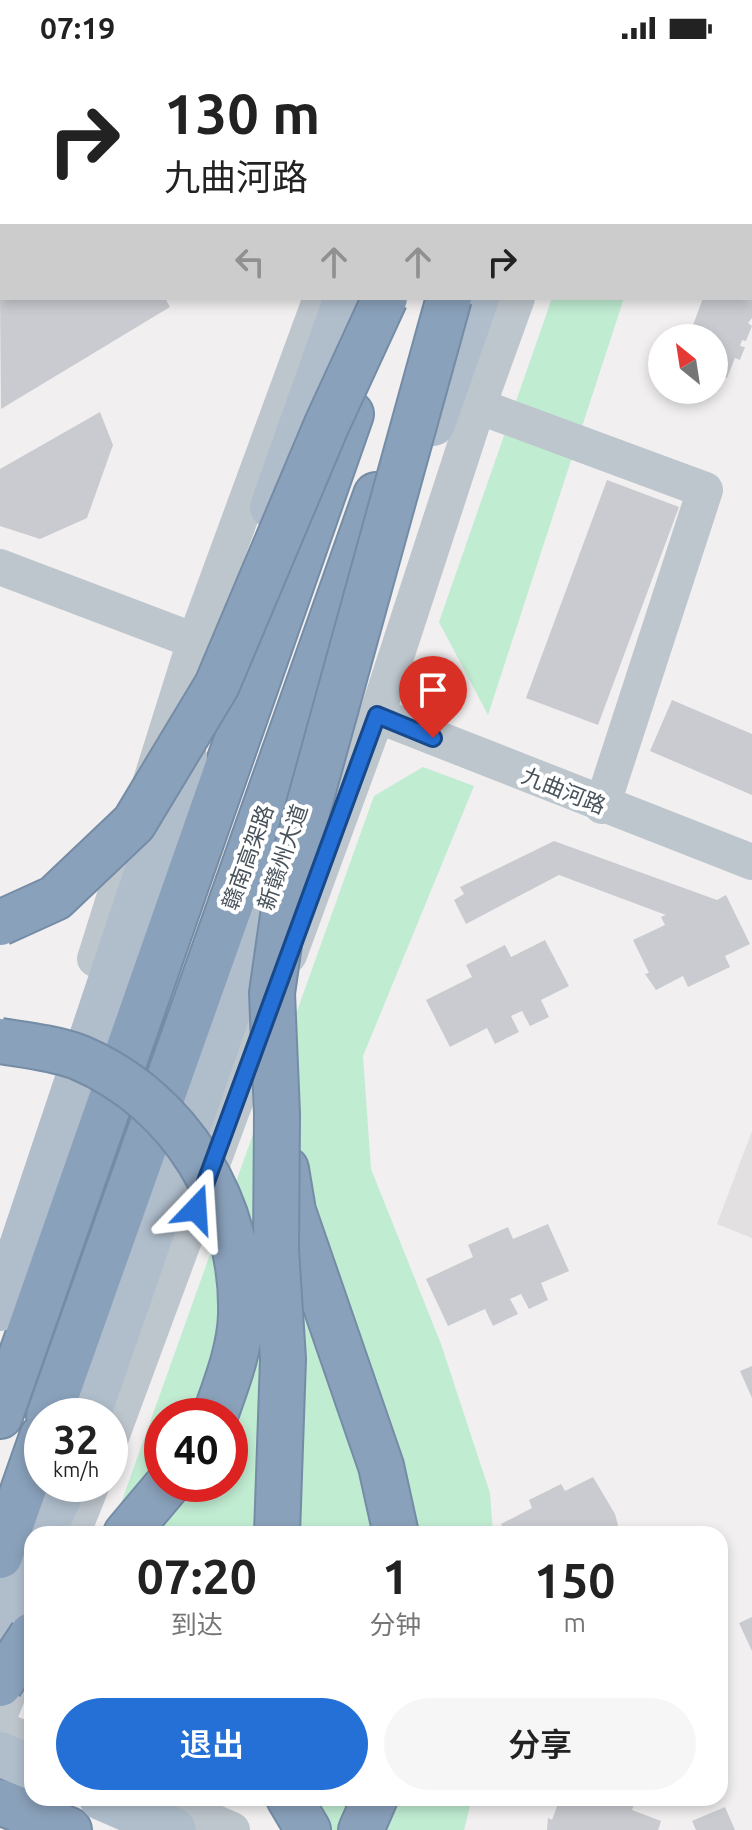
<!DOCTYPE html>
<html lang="zh">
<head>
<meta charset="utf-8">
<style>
	body { margin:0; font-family:Ubuntu,"Noto Sans SC",sans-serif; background:#f6f6f6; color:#222; height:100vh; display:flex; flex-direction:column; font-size:30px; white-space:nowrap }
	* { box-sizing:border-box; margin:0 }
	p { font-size:26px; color:#767676 }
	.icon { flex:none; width:44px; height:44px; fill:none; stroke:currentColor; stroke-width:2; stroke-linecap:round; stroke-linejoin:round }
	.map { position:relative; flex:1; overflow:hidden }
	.details { position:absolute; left:24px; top:1470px; width:704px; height:280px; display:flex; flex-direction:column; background:#fff; border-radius:24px; box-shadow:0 4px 12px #0003 }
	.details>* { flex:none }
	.top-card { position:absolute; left:0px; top:0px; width:752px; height:244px; box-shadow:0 4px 12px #0003; background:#fff; color:#222; overflow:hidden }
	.needle { width:52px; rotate:330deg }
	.controls { position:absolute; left:648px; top:268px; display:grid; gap:16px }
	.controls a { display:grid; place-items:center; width:80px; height:80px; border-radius:50%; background:#fff; box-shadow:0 4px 12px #0003; font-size:40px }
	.speed { position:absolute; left:24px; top:1342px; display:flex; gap:16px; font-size:40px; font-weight:700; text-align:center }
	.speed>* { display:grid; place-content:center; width:104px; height:104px; border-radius:50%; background:#fff; box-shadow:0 4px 12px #0003; line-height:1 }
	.speed small { font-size:20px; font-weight:400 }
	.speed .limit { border:12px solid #d22; background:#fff; color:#111 }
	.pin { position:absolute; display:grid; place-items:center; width:68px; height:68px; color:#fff; margin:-82px -34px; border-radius:50% 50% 50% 0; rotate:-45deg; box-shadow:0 0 8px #0007 }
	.pin .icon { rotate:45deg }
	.me { position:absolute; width:88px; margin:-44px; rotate:20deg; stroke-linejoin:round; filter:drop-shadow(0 0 6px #0008) }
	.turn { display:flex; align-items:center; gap:28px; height:168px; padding:0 32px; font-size:36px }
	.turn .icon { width:104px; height:104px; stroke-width:2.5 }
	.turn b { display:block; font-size:56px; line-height:68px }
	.lanes { display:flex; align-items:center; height:76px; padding:0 32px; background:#0003; justify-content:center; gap:40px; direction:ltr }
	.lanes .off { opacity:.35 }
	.eta { display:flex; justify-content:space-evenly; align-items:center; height:136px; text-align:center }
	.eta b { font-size:48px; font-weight:600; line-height:56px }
	.cta { display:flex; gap:16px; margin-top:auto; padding:16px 32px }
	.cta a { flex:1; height:92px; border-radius:48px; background:#2470d6; color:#fff; font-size:32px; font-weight:600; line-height:92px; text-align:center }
	.cta a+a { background:#f6f6f6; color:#222 }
	.status { display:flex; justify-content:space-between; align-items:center; height:56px; padding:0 40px; background:#fff; direction:ltr }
	.status svg { height:22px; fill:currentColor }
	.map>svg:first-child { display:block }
	.education { fill:#e2e0e0 }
	.green { fill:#c0ecd2; fill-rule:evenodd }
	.building { fill:#c9cbd1 }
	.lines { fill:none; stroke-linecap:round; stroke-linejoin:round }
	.highway-casing { stroke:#758ca6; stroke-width:48 }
	.minor { stroke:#bec6cd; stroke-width:36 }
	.major { stroke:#b0becc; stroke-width:44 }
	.highway { stroke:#8aa1bb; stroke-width:44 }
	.highway-bridge-casing { stroke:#758ca6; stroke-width:48; stroke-linecap:butt }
	.highway-bridge { stroke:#8aa1bb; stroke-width:44 }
	.route-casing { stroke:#17498b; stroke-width:20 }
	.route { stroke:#2470d6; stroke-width:14 }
	.labels { text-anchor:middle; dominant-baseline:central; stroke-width:8; stroke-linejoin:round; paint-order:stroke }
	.street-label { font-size:22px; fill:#48525b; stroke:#fff }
</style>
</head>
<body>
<div class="status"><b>07:19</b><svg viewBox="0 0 49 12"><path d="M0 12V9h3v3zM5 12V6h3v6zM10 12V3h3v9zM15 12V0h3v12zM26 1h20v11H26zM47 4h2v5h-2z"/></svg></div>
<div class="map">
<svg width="752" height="1774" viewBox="0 0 752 1774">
	<rect width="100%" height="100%" fill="#f1efef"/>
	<!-- education -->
	<path class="education" d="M752,1075V1182L717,1168Z"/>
	<!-- green -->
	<path class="green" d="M552,242H624L488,659L439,566Z
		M423,711L474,730L363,1000L371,1113L441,1288L490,1437L493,1478H110L374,740ZM162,1360H230V1428H162Z
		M254,1742H472L464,1774H330Z"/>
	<!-- building -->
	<path class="building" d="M0,242H165L170,251L1,353Z
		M703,242H752V262L748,267L752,270L746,285L742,284L740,290L745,291L740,304L735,302L727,322L714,317V282H697L701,272L693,269Z
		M100,356L113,389L87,462L40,483L0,470V413Z
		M607,424L679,451L598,669L526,642Z
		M672,644L752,678V739L650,695Z
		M554,785L717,844L726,839L750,888L725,900L730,911L688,931L683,920L656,934L645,918L649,917L633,884L665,869L661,861L666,859L559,819L466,868L454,844L464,838L460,831Z
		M545,884L569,930L541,944L549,961L530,970L522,955L511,960L519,976L495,988L487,972L450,991L426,944L472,921L466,909L505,889L511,901Z
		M548,1168L569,1215L541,1227L548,1244L529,1253L521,1238L510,1243L518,1258L493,1270L485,1253L448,1270L426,1223L473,1201L468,1189L508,1171L513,1183Z
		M752,1310V1342L740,1315Z
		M593,1421L615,1458L618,1469L610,1475L604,1478H506L501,1468L532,1452L529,1444L561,1428L565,1435Z
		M752,1561V1595L739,1567Z
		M560,1742H623L635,1746L632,1754L661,1765L658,1774H547L548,1762L552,1764Z
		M725,1751L735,1774H696L692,1765Z"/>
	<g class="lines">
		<!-- highway casing -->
		<g class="highway-casing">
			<path id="highway" d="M474,2L475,0
				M528,2V0
				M286,1113L293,1155L381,1410L396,1478
				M0,1360L351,358
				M49,1360L376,439
				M126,1478L168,1428
				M0,1500L42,1381
				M289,1742L308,1774
				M0,1746L69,1774
				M361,1774L375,1742"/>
		</g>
		<!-- minor -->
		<path class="minor" d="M408,2L409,0
			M605,2V0
			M478,350L705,434L602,750
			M0,511L195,585
			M377,659L752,806
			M289,899L377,659L478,350L517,242
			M95,903L195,585L321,242
			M110,1384L269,954
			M72,1478L92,1428
			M0,1658L22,1604
			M0,1673L32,1686
			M159,1742L232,1774"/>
		<!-- major -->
		<path class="major" d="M432,2L433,0
			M559,2L560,0
			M433,368L477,242
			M272,451L346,242
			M0,1253L185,701
			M88,1360L279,811
			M43,1478L65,1428
			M0,1577L32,1503
			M0,1698L32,1712
			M101,1742L174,1774"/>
		<!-- highway -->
		<use href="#highway" class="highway"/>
		<!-- highway-bridge casing -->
		<g class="highway-bridge-casing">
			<path id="highway-bridge" d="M0,867L55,842L134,767L217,629L327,368L385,242
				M0,985C26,989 54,992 78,1001C181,1044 244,1150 241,1259C240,1294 226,1328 215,1360
				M277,1478L283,1303L276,1194L277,1058L272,937L288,825L449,242
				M0,1628L32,1579"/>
		</g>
		<!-- highway-bridge -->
		<use href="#highway-bridge" class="highway-bridge"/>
	</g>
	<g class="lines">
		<!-- route casing -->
		<g class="route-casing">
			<path id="route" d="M196,1153L377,659L433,682"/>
		</g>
		<!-- route -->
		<use href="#route" class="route"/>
	</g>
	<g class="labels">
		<!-- street labels -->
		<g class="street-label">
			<text transform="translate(564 734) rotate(22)">九曲河路</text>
			<text transform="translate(247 801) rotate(-70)">赣南高架路</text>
			<text transform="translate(282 801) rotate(-71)">新赣州大道</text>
		</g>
	</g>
</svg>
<div class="controls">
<a><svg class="needle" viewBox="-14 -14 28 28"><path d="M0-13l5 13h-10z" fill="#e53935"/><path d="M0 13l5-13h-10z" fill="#767676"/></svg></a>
</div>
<div class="speed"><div>32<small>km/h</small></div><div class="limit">40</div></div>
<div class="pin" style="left:433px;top:682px;background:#d93025"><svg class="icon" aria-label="arrive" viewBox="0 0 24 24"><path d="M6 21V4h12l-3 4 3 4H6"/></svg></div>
<svg class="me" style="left:196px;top:1153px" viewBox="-20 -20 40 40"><path d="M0-17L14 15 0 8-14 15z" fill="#2470d6" stroke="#fff" stroke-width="4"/></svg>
<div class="top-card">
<div class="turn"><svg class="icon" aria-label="right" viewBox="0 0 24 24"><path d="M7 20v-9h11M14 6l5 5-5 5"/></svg><div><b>130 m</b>九曲河路</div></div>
<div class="lanes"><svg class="icon off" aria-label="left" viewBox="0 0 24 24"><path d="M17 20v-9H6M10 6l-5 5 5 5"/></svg><svg class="icon off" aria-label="ahead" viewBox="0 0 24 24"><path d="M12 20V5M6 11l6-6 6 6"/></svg><svg class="icon off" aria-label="ahead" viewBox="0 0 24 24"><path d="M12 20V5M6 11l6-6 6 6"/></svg><svg class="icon" aria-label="right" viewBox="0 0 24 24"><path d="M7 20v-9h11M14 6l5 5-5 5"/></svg></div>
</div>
<section class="details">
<div class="eta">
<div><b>07:20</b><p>到达</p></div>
<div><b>1</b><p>分钟</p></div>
<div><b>150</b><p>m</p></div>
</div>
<div class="cta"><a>退出</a><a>分享</a></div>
</section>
</div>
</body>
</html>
